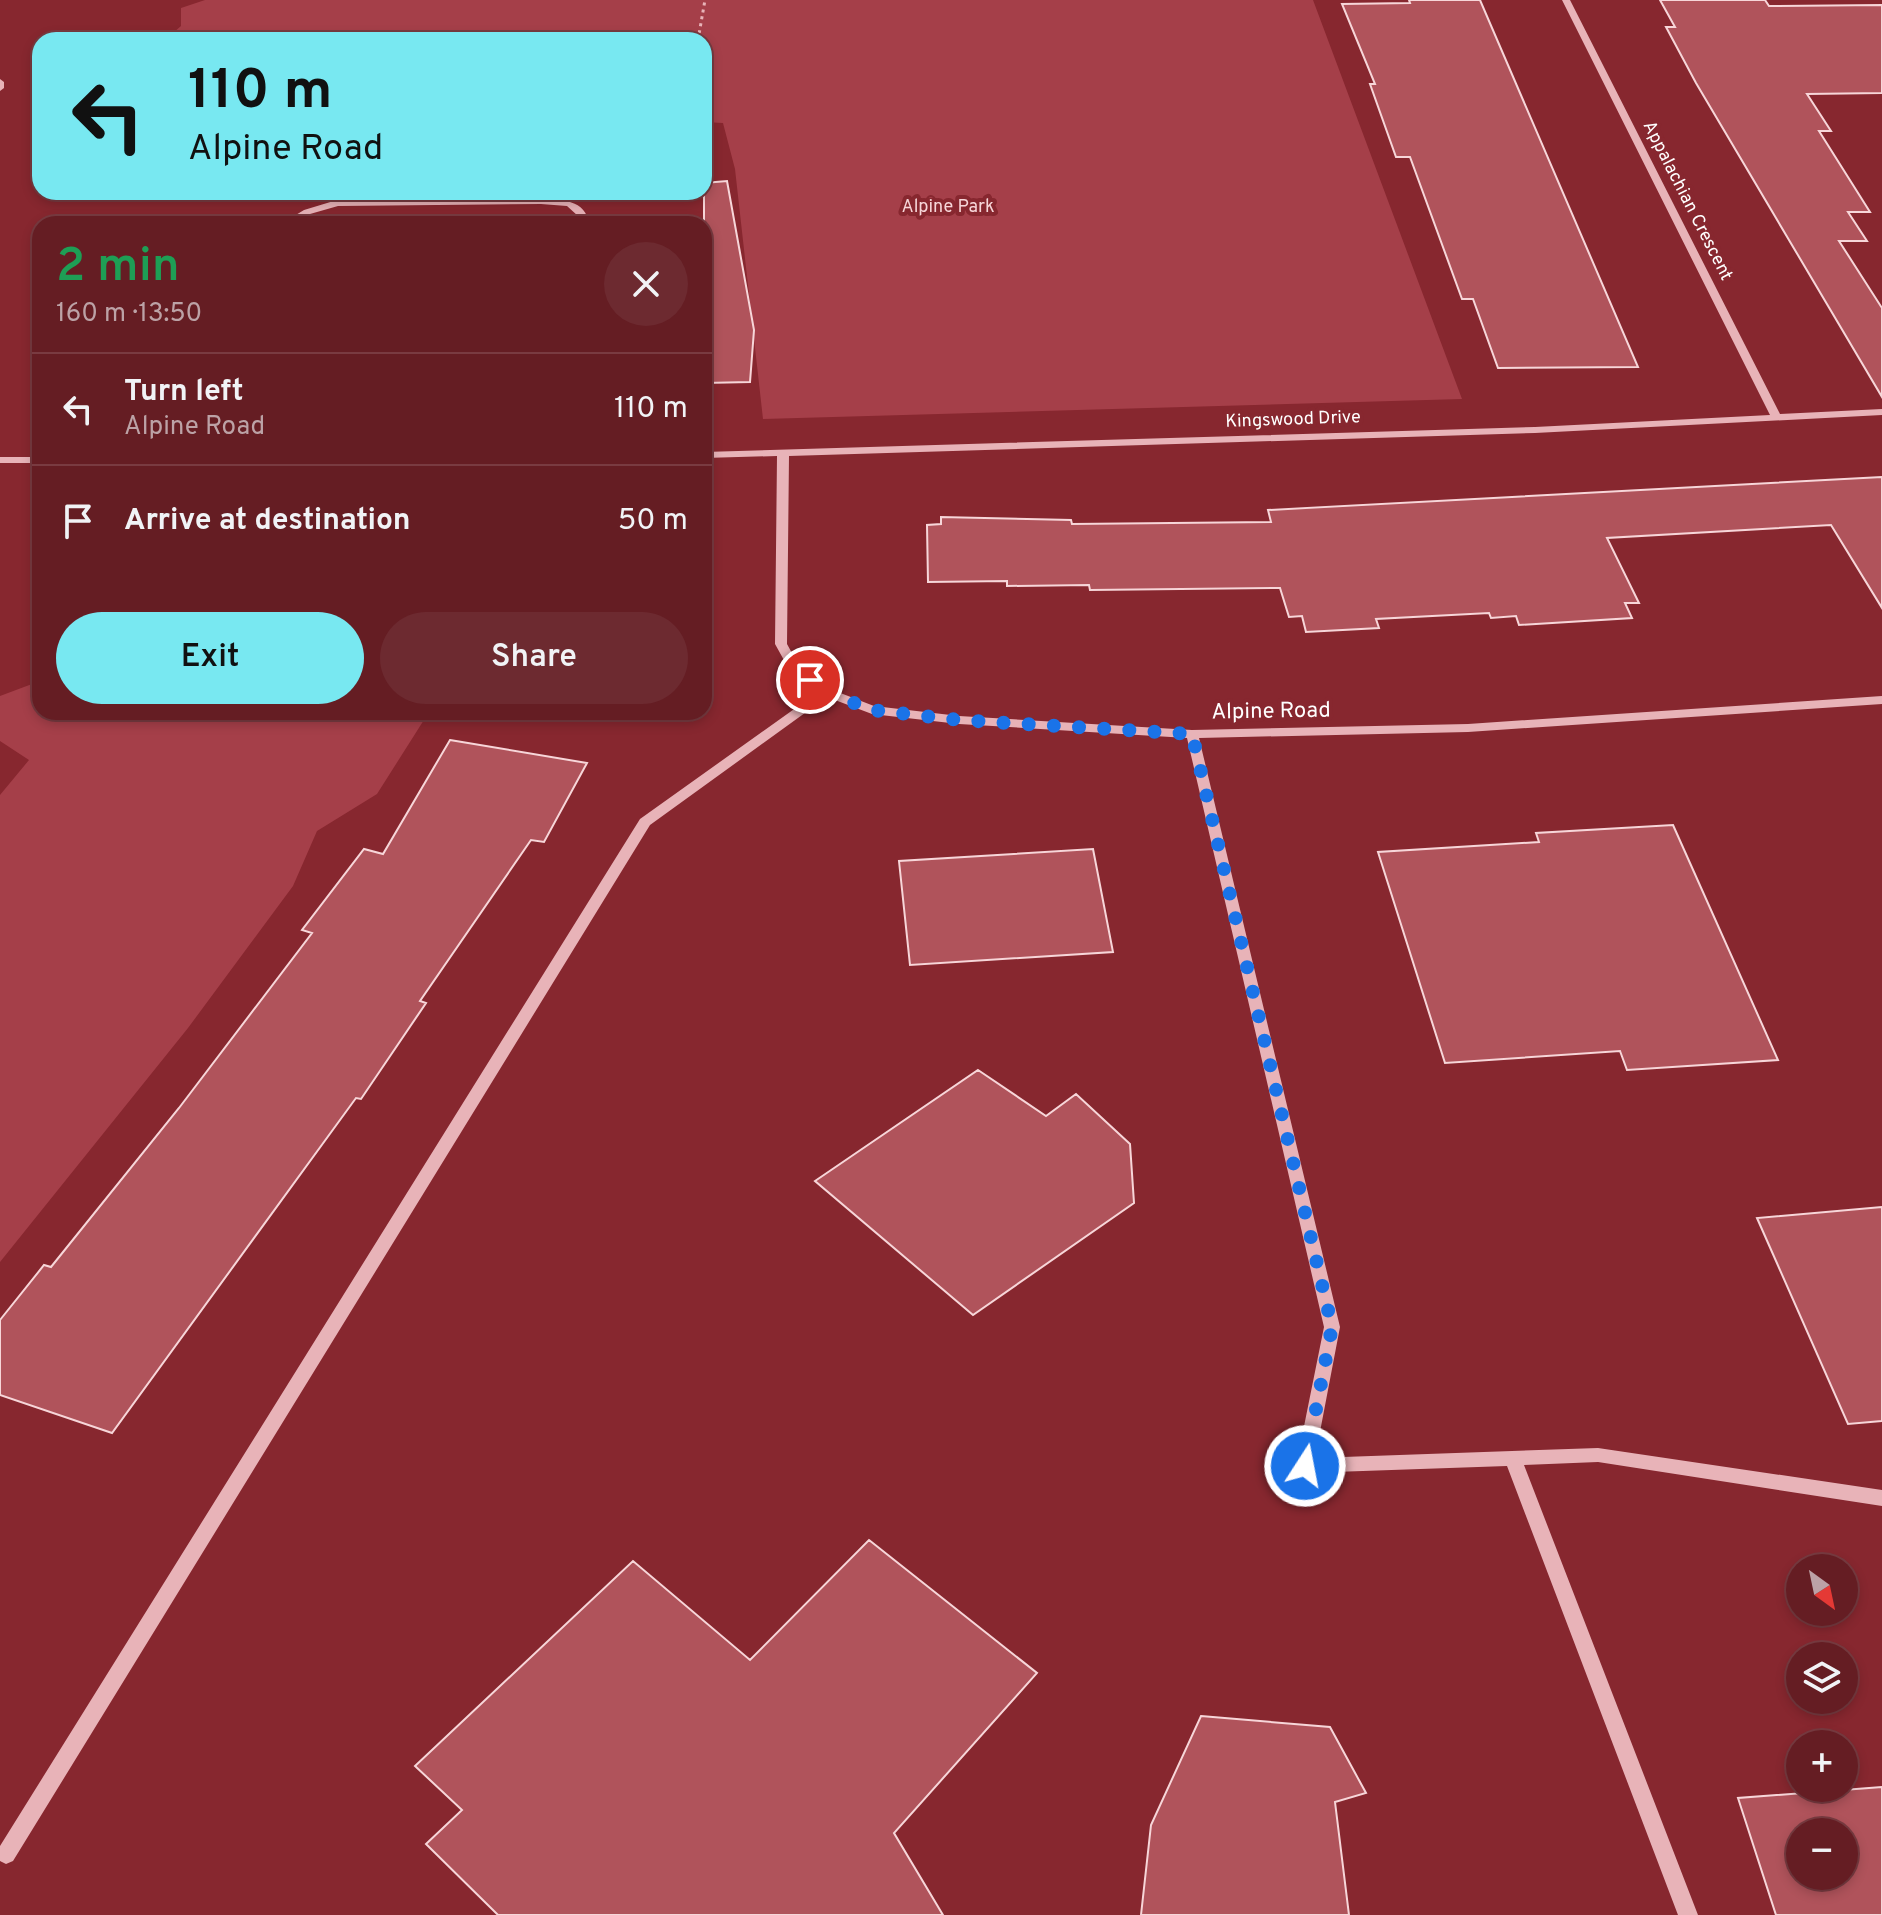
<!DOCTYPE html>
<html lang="en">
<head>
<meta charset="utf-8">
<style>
	body { margin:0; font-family:Overpass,sans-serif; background:#6d2a30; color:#f1f3f6; height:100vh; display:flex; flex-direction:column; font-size:30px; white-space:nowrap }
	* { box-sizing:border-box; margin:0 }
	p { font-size:26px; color:#bca2a6 }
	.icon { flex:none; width:44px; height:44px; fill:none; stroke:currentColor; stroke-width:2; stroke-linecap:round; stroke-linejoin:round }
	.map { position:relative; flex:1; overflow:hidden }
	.sheet { position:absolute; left:32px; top:216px; width:680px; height:504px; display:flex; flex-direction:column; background:#651d23; border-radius:24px; box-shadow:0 4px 12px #0003,0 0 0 2px #793b41 }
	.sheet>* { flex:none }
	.hud { position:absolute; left:32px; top:32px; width:680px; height:168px; border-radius:24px; box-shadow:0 4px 12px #0003,0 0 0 2px #793b41; background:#78e8f1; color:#111; overflow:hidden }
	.needle { width:52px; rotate:147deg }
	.controls { position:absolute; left:1786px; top:1554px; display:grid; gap:16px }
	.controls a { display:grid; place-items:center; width:72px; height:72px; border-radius:50%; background:#651d23; box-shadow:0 4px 12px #0003,0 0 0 2px #793b41; font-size:40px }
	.pin { position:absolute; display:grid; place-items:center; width:68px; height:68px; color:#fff; margin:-34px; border:4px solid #fff; border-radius:50%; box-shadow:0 2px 8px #0007 }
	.me { position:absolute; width:88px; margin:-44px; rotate:11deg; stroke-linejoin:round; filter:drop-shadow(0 0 6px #0008) }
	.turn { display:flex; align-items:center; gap:28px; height:168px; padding:0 24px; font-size:36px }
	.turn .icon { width:104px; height:104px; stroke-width:2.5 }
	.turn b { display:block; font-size:56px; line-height:68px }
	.round { display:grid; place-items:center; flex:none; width:84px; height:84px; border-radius:42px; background:#6d2a30 }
	.overview { display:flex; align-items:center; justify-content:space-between; height:136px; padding:0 24px }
	h1 { font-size:48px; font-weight:600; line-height:60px; color:#1e9e55 }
	.cta { display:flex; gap:16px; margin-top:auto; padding:16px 24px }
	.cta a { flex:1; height:92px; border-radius:48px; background:#78e8f1; color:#111; font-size:32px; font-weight:600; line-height:92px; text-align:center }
	.cta a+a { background:#6d2a30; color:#f1f3f6 }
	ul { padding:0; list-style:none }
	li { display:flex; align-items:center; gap:24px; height:112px; padding:0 24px; border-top:2px solid #793b41 }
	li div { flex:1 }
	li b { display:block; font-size:30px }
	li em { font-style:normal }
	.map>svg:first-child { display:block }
	.green { fill:#a53f49 }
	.building { fill:#b0535b; stroke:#f7d6d9; stroke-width:2; fill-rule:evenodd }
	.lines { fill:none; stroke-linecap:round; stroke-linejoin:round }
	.path { stroke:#e8b3b8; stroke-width:3; stroke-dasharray:3 4; stroke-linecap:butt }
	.minor { fill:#e8b3b8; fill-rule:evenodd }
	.route { stroke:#1a73e8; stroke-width:14; stroke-dasharray:0 25.2 }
	.labels { text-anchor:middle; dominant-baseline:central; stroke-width:8; stroke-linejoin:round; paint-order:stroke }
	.far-street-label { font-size:18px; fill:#fff; stroke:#87272f }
	.far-park-label { font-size:18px; fill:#f7d6d9; stroke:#87272f }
	.street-label { font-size:22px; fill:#fff; stroke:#87272f }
</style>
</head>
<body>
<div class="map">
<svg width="1882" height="1915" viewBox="0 0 1882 1915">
	<rect width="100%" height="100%" fill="#87272f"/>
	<!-- green -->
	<path class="green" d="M205,0H1313L1462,399L763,419L735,169L723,123L704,122V40H165L181,26V8Z
		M40,681V712H429L377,794L317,831L293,886L188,1028L0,1262V795L29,760L0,741V696Z"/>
	<!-- building -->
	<path class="building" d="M1409,0H1480L1638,367L1498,368L1473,299H1462L1410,157H1396L1370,84H1375L1342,4L1410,3Z
		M1660,0H1765L1769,6L1882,5V93L1807,94L1831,131H1819L1870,212H1848L1867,241H1839L1882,308V397L1696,83L1666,27H1675Z
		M727,181L754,330L750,382L704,383V183Z
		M1882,477V608L1831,525L1607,538L1639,603H1625L1632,618L1519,625L1516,616L1491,618L1489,613L1376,619L1379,628L1306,632L1302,616L1289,617L1280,588L1090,590L1089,585L1007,586V581L928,582L927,525L941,524V517L1071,520L1072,524L1271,522L1268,510Z
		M450,740L587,763L544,842L531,840L420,1001L426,1003L361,1099L356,1098L112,1433L0,1395V1320L44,1265L51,1267L179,1108L312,933L302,930L364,849L383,854Z
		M1673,825L1778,1060L1627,1070L1620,1051L1445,1063L1378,852L1539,842L1536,833Z
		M1093,849L1113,952L910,965L899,861Z
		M978,1070L1046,1116L1076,1094L1130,1144L1134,1203L973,1315L815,1181Z
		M1882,1207V1421L1848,1424L1757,1218Z
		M869,1540L1037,1673L894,1833L943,1915H498L426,1844L462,1810L415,1766L633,1561L750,1660Z
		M1201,1716L1330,1727L1366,1793L1335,1802L1349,1915H1141L1151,1825Z
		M1882,1787V1915H1776L1738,1798ZM1800,1832H1844V1876H1800Z"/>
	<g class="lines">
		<!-- path -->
		<path class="path" d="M698,40L705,0
			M607,197L622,192"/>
		<!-- minor -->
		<path class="minor" d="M1562,0H1570L1780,414L1882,409V415L1535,433L789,456L787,644L799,666L830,689L874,706L959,716L1192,730L1468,724L1882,696V704L1468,732L1199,738L1340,1327L1315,1458L1598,1448L1882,1490V1506L1598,1462L1524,1465L1698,1915H1678L1507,1466L1305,1473L1299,1471L1296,1466L1324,1327L1187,738L959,724L872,714L827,697L650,825L13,1861L6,1864L0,1861V1846L640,819L818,692L790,671L775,644L777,456L704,458V452L1535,427L1770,415Z
			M0,79L4,82V88L0,91Z
			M541,198C561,200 586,199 589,224H579L578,216L567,206L541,204L338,206L310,214L293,224H281L304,210L337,200Z
			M0,457H40V463H0Z"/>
	</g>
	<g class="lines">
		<!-- route -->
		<path class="route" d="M810,680L826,692L872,710L959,720L1192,734L1332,1327L1305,1466"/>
	</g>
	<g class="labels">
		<!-- far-street labels -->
		<g class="far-street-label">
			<text transform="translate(1687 201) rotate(63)">Appalachian Crescent</text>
			<text transform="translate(1293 420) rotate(-2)">Kingswood Drive</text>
		</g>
		<!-- far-park labels -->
		<g class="far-park-label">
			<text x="948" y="207">Alpine Park</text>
		</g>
		<!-- street labels -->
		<g class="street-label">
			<text transform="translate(1271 712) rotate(-1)">Alpine Road</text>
		</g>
	</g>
</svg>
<div class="controls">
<a><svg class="needle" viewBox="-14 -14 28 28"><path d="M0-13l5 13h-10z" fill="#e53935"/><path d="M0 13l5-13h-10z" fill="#bca2a6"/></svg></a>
<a><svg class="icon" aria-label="layers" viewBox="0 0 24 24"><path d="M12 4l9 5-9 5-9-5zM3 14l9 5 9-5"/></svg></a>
<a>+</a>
<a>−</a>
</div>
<div class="pin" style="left:810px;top:680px;background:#d93025"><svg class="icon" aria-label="arrive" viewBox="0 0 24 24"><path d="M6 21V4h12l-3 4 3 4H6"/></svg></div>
<svg class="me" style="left:1305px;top:1466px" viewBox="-20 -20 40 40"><circle r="17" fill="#1a73e8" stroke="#fff" stroke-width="3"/><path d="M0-11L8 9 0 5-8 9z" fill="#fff"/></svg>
<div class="hud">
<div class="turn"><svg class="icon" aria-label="left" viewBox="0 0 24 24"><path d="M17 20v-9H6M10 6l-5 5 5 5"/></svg><div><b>110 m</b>Alpine Road</div></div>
</div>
<section class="sheet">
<div class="overview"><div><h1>2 min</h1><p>160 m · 13:50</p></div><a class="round"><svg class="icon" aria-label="close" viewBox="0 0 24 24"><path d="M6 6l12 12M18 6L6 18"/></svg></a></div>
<ul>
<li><svg class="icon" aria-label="left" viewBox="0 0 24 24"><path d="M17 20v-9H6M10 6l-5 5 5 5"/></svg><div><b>Turn left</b><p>Alpine Road</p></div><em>110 m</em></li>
<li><svg class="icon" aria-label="arrive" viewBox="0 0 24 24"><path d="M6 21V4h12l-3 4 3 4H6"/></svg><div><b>Arrive at destination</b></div><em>50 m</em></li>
</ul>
<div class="cta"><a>Exit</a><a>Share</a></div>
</section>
</div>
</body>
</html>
